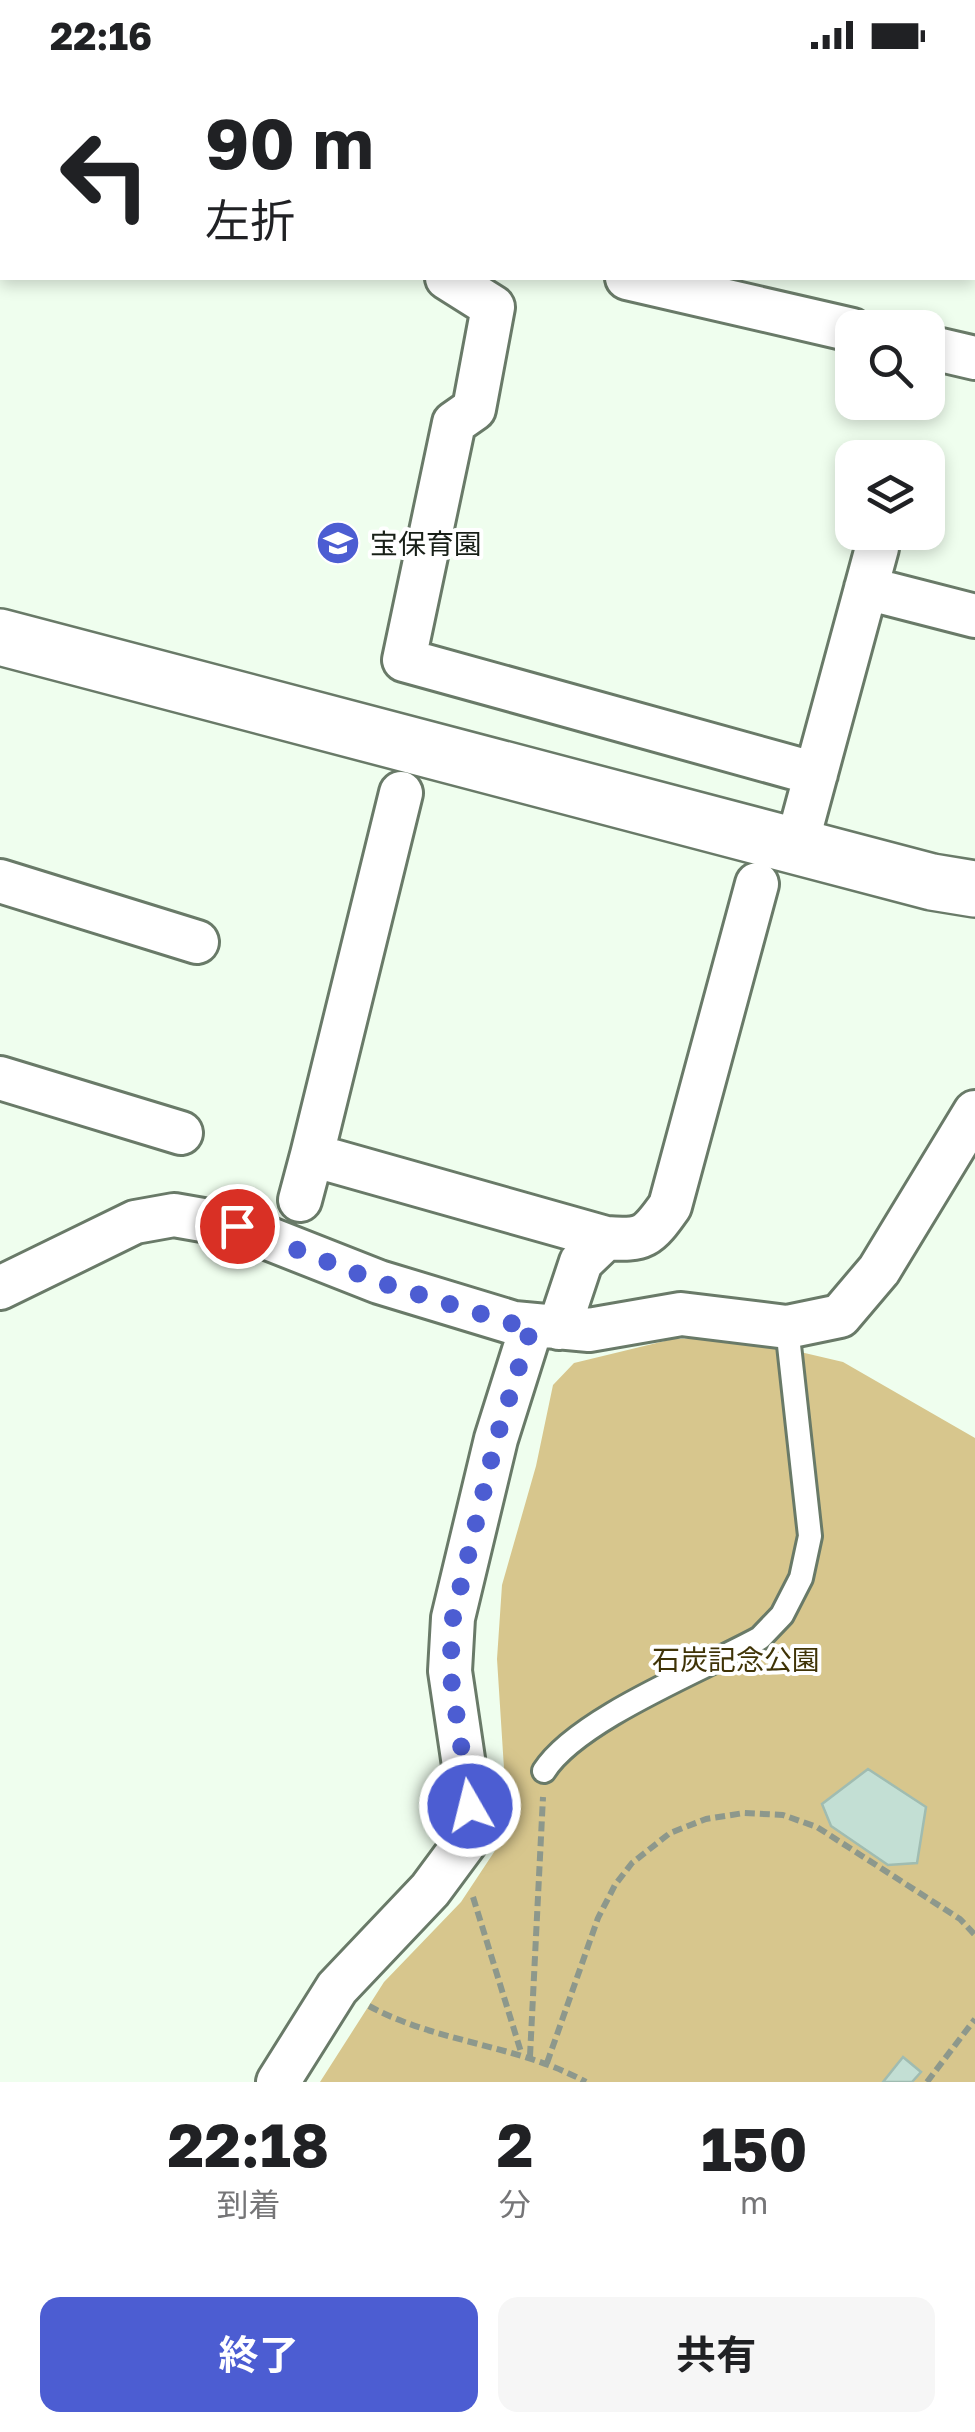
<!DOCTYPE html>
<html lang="ja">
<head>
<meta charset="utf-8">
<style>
	body { margin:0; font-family:"Golos Text","Noto Sans JP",sans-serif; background:#f6f6f6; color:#202124; height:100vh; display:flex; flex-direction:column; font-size:38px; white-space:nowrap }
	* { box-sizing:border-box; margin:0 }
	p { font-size:32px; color:#757577 }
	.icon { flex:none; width:55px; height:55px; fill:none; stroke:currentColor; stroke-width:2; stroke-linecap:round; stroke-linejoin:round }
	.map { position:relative; height:2012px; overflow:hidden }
	.details { display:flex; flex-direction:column; background:#fff; flex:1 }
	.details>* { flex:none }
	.guide { position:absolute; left:0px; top:0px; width:975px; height:210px; box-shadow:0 5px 15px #0003; background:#fff; color:#202124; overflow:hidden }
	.tools { position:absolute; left:835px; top:240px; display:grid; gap:20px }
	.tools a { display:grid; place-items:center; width:110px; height:110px; border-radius:20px; background:#fff; box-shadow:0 5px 15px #0003; font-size:50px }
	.pin { position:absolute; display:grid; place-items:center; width:85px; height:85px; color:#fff; margin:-42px; border:5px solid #fff; border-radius:50%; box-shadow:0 2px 10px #0007 }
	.me { position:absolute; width:110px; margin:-55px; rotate:352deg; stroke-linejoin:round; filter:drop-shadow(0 0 8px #0008) }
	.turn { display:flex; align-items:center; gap:35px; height:210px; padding:0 40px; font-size:45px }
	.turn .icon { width:130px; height:130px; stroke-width:2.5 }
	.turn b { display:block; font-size:70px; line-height:85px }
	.eta { display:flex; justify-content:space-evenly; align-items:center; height:170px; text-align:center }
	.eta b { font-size:60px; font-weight:700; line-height:70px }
	.action { display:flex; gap:20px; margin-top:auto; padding:20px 40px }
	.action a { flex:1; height:115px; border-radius:20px; background:#4c5dd2; color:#fff; font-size:40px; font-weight:700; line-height:115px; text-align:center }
	.action a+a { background:#f6f6f6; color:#202124 }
	.status { display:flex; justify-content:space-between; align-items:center; height:70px; padding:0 50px; background:#fff; direction:ltr }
	.status svg { height:28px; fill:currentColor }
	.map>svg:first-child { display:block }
	.green { fill:#d7c68d }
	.building { fill:#c3dfd4; stroke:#a0bcb1; stroke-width:2.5 }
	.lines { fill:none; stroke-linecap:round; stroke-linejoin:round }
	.lane-casing { stroke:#697a68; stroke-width:28 }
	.street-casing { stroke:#697a68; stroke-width:48 }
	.secondary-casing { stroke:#697a68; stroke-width:60 }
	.path { stroke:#8d988c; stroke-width:6; stroke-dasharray:10 5; stroke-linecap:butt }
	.lane { stroke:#fff; stroke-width:22 }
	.street { stroke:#fff; stroke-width:42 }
	.secondary { stroke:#fff; stroke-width:55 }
	.route { stroke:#4c5dd2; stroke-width:18; stroke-dasharray:0 32.4 }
	.labels { text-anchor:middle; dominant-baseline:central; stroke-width:8; stroke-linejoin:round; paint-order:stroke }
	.poi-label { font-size:28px; fill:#181f17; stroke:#fff; text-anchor:start }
	.park-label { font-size:28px; fill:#3f3306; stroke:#fff }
</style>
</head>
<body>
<div class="status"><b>22:16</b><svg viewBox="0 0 49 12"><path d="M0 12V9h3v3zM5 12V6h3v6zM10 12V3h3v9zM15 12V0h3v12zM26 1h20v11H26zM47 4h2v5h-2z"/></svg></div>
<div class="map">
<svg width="975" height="2012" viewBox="0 0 975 2012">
	<rect width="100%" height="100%" fill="#effeee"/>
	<!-- green -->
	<path class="green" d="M736,1267L843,1292L975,1368V2012H320L384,1912L461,1832L508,1761L497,1589L502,1515L536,1396L553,1315L574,1293L673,1269Z"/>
	<!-- building -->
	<path class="building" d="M868,1699L926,1737L917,1793L888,1795L831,1756L822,1734Z
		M903,1987L921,2002L912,2012H883Z"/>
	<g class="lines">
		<!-- lane casing -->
		<g class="lane-casing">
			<path id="lane" d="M544,1701C577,1649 704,1599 760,1568L782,1545L801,1508L810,1466L787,1257"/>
		</g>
		<!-- street casing -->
		<g class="street-casing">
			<path id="street" d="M706,0L716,2
				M283,2L284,0
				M392,2L393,0
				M597,2L600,0
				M972,59L975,60
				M447,208L493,237L474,339L454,353L404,590L816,704
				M627,208L852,260
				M928,277L975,288
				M866,518L975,546
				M796,777L877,478
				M0,811L197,872
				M0,1008L181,1063
				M312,1085L401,723
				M300,1130L312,1085L606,1168
				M0,1218L135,1152L174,1145L237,1156L379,1212L514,1253L589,1260L681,1244L787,1257L840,1246L879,1200L975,1042
				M559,1258L581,1192L606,1168C644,1171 648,1167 670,1136L757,814
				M278,2012L337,1918L430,1820L467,1770L470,1736L450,1601L453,1548L496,1369L532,1255"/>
		</g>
		<!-- secondary casing -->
		<g class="secondary-casing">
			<path id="secondary" d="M0,567L932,812L975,819"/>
		</g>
		<!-- path -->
		<path class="path" d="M473,1827L521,1982
			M369,1936C437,1973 516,1974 586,2012
			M530,1986L543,1727
			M547,1993L598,1848L615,1815L632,1793L670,1763L706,1749L744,1743L783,1745L817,1757L960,1849L975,1865
			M927,2012L975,1949"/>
		<!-- lane -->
		<use href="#lane" class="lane"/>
		<!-- street -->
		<use href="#street" class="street"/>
		<!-- secondary -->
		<use href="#secondary" class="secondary"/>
	</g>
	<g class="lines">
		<!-- route -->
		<path class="route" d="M237,1156L379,1212L514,1254L532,1255L496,1370L453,1548L450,1601L470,1736"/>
	</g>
	<!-- icons -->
	<defs>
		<g id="school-disc" transform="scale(2.25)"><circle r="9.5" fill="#4c5dd2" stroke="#fff"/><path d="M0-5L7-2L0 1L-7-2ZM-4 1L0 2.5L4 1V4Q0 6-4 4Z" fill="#fff"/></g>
	</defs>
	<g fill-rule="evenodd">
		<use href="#school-disc" x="338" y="473"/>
	</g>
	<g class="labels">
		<!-- poi labels -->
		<g class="poi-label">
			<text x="370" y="473">宝保育園</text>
		</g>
		<!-- park labels -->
		<g class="park-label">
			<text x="736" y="1589">石炭記念公園</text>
		</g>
	</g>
</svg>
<div class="tools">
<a><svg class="icon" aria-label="search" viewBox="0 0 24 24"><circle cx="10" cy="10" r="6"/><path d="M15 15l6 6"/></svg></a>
<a><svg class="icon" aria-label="layers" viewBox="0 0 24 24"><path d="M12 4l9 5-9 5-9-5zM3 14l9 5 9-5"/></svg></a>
</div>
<div class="pin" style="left:237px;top:1156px;background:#d93025"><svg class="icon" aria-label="arrive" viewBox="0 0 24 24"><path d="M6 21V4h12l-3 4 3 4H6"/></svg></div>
<svg class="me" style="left:470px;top:1736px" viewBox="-20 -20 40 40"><circle r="17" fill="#4c5dd2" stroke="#fff" stroke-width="3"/><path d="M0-11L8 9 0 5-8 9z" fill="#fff"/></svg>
<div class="guide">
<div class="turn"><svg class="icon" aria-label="left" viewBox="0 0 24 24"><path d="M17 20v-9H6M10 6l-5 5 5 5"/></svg><div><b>90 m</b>左折</div></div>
</div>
</div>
<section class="details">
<div class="eta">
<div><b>22:18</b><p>到着</p></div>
<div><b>2</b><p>分</p></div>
<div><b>150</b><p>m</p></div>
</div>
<div class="action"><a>終了</a><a>共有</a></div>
</section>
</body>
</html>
